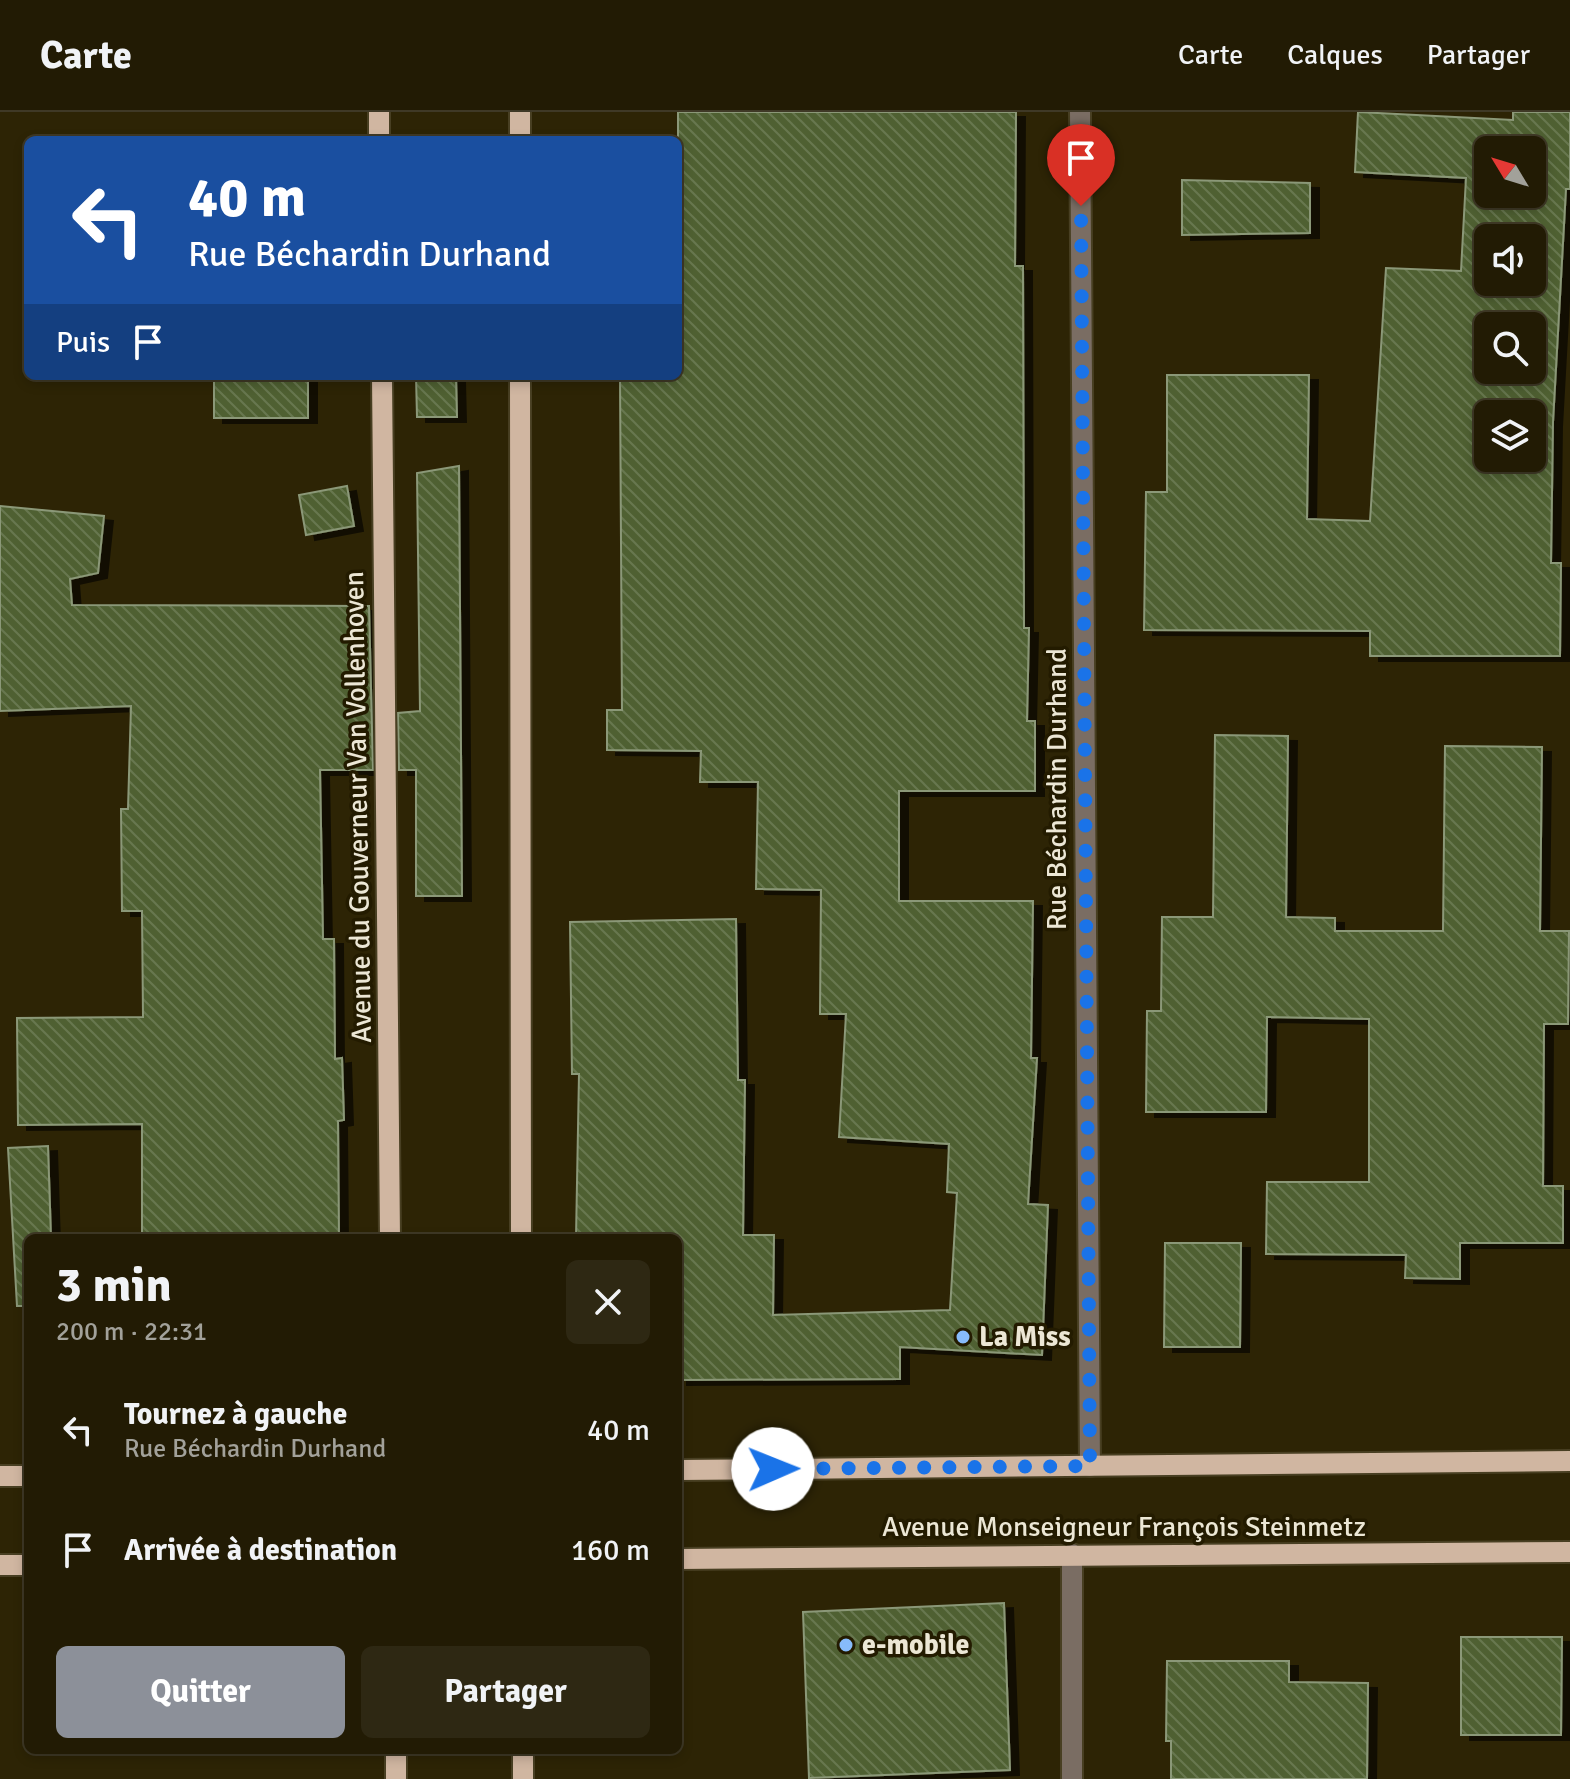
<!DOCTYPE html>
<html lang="fr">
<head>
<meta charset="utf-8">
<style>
	body { margin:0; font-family:Signika,sans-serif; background:#2e2813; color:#f1f3f6; height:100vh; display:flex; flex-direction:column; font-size:30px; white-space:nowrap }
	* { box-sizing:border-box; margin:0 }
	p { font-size:26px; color:#a2a19a }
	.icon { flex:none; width:44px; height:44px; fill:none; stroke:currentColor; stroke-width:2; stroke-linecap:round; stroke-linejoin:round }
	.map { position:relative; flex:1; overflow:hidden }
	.side { position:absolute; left:24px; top:1122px; width:658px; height:520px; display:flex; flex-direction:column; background:#221b04; border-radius:12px; box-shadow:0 4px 12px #0003,0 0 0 2px #3f3926 }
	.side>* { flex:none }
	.guide { position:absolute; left:24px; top:24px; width:658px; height:244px; border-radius:12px; box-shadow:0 4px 12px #0003,0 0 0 2px #3f3926; background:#1a4fa0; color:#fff; overflow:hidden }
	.needle { width:52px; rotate:308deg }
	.tools { position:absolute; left:1474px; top:24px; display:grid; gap:16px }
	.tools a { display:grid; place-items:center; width:72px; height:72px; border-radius:12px; background:#221b04; box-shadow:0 4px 12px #0003,0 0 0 2px #3f3926; font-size:40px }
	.pin { position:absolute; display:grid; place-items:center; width:68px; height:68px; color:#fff; margin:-82px -34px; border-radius:50% 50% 50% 0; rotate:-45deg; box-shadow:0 0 8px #0007 }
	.pin .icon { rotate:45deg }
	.me { position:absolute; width:88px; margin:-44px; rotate:89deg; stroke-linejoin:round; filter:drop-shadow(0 0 6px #0008) }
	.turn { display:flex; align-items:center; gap:28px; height:168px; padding:0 32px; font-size:36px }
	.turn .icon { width:104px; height:104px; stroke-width:2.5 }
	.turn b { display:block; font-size:56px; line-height:68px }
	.then { display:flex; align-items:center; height:76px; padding:0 32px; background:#0003; gap:16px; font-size:30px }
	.round { display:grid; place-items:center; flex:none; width:84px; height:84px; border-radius:12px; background:#2e2813 }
	.headline { display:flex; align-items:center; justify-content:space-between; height:136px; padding:0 32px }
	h1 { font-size:48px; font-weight:700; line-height:60px }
	.primary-button { display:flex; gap:16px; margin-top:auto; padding:16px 32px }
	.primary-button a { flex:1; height:92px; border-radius:12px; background:#8c9099; color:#fff; font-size:32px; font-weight:700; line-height:92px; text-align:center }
	.primary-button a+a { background:#2e2813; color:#f1f3f6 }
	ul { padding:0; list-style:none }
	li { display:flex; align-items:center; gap:24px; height:120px; padding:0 32px }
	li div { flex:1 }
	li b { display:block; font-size:30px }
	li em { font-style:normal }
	header { display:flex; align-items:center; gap:48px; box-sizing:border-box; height:112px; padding:0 40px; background:#221b04; border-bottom:2px solid #3f3926 }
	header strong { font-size:38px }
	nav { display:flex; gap:44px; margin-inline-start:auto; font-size:28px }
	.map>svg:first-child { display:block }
	.building { fill:url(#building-back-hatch); stroke:#8b9878; stroke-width:2; fill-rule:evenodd; filter:url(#shadow) }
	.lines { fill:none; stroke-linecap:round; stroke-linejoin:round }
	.minor-casing { stroke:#483f22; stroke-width:24 }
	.major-casing { stroke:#483f22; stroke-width:24 }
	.minor { stroke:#7a6d63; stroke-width:20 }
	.major { stroke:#d0b6a1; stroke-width:20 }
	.route { stroke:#1a73e8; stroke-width:14; stroke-dasharray:0 25.2 }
	.poi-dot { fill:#87bbfb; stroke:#231b00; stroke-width:3 }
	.labels { text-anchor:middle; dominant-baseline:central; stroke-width:7; stroke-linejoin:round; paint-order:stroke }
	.street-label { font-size:28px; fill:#ece7d5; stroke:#231b00 }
	.poi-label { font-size:28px; font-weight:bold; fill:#ece7d5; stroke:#231b00; text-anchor:start }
</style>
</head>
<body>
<header>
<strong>Carte</strong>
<nav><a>Carte</a><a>Calques</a><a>Partager</a></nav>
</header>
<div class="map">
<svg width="1570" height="1667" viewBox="0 0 1570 1667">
	<defs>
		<pattern id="building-back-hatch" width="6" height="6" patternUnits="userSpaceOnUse" patternTransform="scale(2)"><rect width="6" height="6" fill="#4f6033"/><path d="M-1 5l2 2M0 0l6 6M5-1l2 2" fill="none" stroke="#687750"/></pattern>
		<filter id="shadow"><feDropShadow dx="9" dy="5" stdDeviation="0" flood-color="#0009"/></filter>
	</defs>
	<rect width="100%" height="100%" fill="#2d2405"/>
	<!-- building -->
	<path class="building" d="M678,0H1016L1015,154H1023L1024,516H1029L1027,609H1035V679H899V789H1033L1031,946H1037L1028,1092L1048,1093L1042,1243L900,1235V1267L678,1268V1126H576L579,962H572L570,810L736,807L738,968H745L743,1123H774L773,1203L950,1198L957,1081L947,1080L949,1032L839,1025L846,902H820L821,778L756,777L758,670H700L701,639L607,638V598H622L620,264H678Z
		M1358,0L1513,8V0H1570V77H1566L1553,310L1551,451H1561L1560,544H1370V519L1144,518L1146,380H1167V263H1309L1307,407L1370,409L1386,156L1461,159L1466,66L1355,60ZM1488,38H1532V82H1488ZM1488,126H1532V170H1488ZM1488,214H1532V258H1488ZM1488,302H1532V346H1488Z
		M1182,68L1310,71V121L1182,123Z
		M214,264H308V306H214Z
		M416,264H456L457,305H417Z
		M459,354L462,784H416V658H399L398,601L420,599L417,361Z
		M347,374L354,414L306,423L299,383Z
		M0,394L104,404L98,461L70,467L72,493L369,494L373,658H320L323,827H334L335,947L342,946L344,1008L338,1009L339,1126H142V1012L18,1013L17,906L143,905L142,799H122L121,697H128L131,594L0,599Z
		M1215,623L1288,624L1286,805L1335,806V819H1443L1445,634L1542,635L1540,819H1569L1568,912H1544L1543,1074H1563V1131H1460V1167L1405,1166L1406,1143L1266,1142L1267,1070H1369V907L1267,905L1266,1000H1146L1147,899H1161L1162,805H1213Z
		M48,1034L51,1126H28V1194H17L8,1036Z
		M1165,1131H1241L1240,1235H1164Z
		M1004,1491L1010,1658L809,1666L803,1500Z
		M1461,1525H1562L1561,1623H1461Z
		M1167,1549H1289V1570L1368,1571L1367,1667H1171V1629H1166Z"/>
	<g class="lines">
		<!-- minor casing -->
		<g class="minor-casing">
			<path id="minor" d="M1080,0L1090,1354
				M1072,1667V1442"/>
		</g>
		<!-- major casing -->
		<g class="major-casing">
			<path id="major" d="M379,0V28
				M520,0V28
				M382,264L390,1126
				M520,264L521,1126
				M678,1358L1570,1349
				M0,1364H28
				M678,1447L1570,1440
				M0,1453H28
				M396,1638V1667
				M523,1638V1667"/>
		</g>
		<!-- minor -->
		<use href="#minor" class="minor"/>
		<!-- major -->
		<use href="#major" class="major"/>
	</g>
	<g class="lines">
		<!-- route -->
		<path class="route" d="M773,1357L1090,1354L1081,94"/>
	</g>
	<!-- markers -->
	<g class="poi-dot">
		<circle cx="963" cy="1225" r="8"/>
		<circle cx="846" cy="1533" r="8"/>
	</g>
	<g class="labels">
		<!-- street labels -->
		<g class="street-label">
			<text transform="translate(1057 677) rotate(-90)">Rue Béchardin Durhand</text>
			<text transform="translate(358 695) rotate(-91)">Avenue du Gouverneur Van Vollenhoven</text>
			<text x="1124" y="1415">Avenue Monseigneur François Steinmetz</text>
		</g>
		<!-- poi labels -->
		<g class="poi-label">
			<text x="979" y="1225">La Miss</text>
			<text x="862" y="1533">e-mobile</text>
		</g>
	</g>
</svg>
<div class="tools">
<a><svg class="needle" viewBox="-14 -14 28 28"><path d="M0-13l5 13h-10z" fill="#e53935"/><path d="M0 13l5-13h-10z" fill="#a2a19a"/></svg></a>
<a><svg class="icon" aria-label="sound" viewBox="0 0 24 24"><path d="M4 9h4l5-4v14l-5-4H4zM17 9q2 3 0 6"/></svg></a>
<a><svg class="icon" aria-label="search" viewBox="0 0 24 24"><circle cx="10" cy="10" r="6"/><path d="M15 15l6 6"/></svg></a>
<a><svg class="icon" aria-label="layers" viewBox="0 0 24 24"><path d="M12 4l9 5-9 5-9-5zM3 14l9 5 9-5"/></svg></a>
</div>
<div class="pin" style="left:1081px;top:94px;background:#d93025"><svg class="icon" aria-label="arrive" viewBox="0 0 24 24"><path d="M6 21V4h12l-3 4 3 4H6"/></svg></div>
<svg class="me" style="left:773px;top:1357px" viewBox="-20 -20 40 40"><circle r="19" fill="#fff"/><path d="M0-13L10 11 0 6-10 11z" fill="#1a73e8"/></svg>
<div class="guide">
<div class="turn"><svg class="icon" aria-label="left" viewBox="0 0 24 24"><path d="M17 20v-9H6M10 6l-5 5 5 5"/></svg><div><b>40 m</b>Rue Béchardin Durhand</div></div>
<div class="then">Puis<svg class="icon" aria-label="arrive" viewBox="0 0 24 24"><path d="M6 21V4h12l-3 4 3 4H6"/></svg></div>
</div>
<section class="side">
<div class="headline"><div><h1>3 min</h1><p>200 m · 22:31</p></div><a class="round"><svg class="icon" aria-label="close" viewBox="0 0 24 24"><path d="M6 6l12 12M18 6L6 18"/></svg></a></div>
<ul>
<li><svg class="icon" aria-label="left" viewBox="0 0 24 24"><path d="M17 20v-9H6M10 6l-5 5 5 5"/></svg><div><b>Tournez à gauche</b><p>Rue Béchardin Durhand</p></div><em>40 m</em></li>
<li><svg class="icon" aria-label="arrive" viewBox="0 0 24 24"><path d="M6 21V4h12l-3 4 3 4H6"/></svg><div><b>Arrivée à destination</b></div><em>160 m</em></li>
</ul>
<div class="primary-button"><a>Quitter</a><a>Partager</a></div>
</section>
</div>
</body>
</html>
